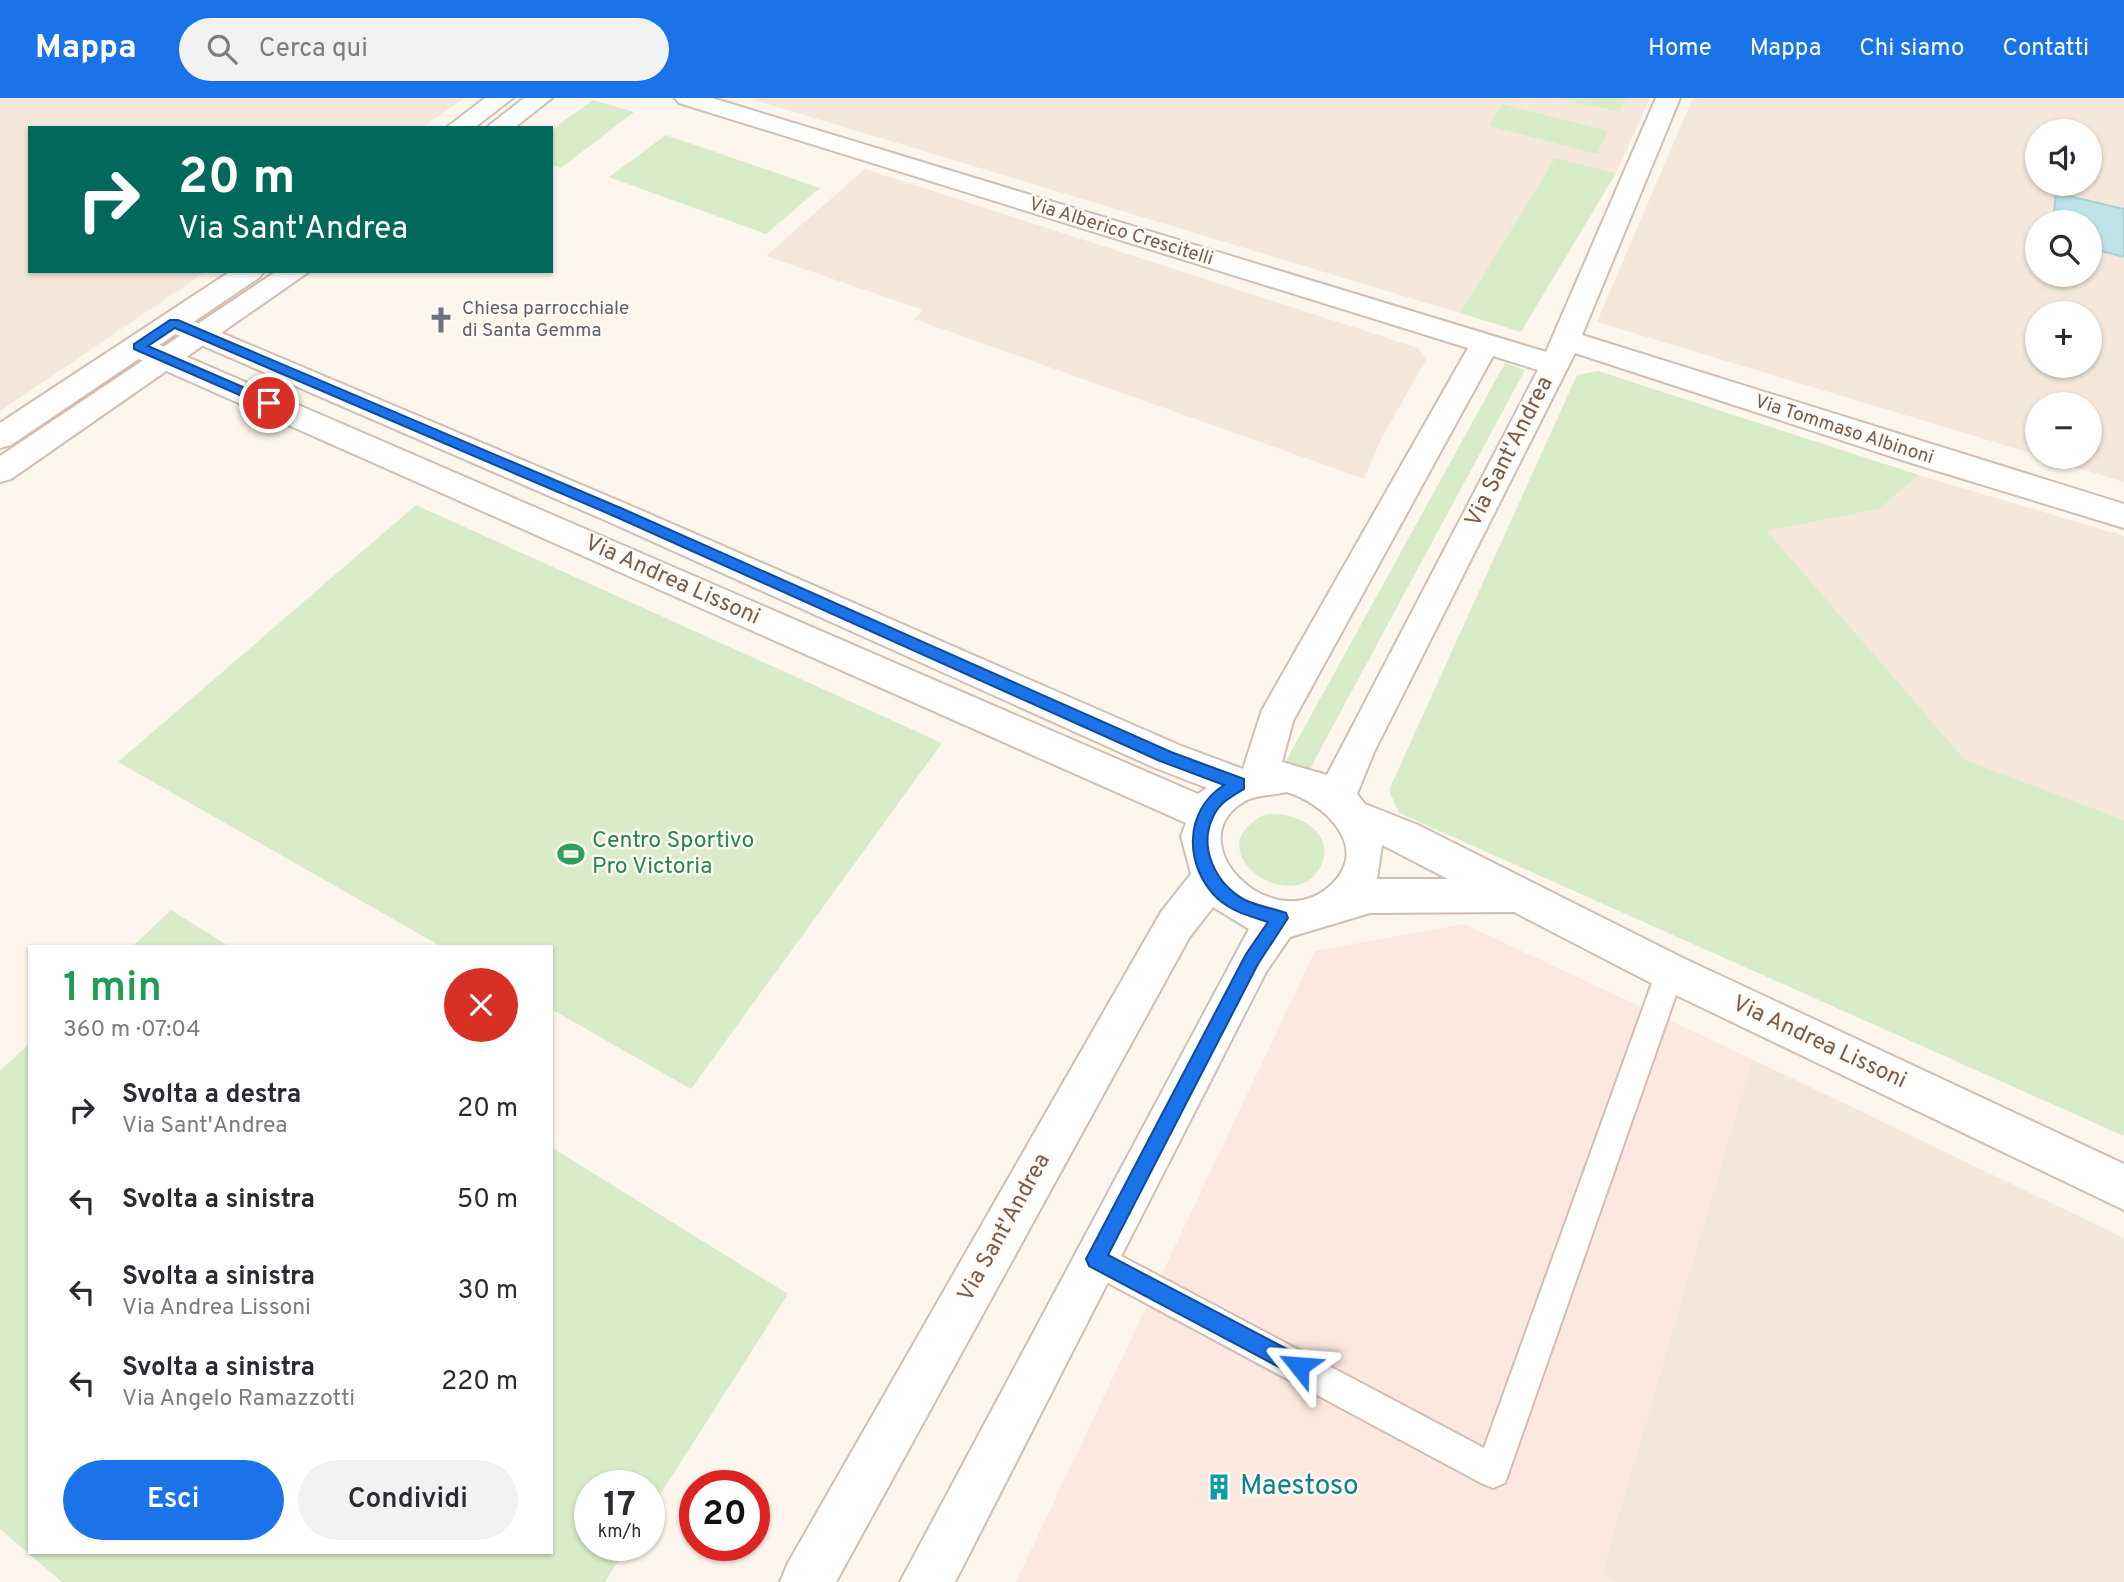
<!DOCTYPE html>
<html lang="it">
<head>
<meta charset="utf-8">
<style>
	body { margin:0; font-family:Overpass,sans-serif; background:#f2f2f3; color:#2b2b33; height:100vh; display:flex; flex-direction:column; font-size:26px; white-space:nowrap }
	* { box-sizing:border-box; margin:0 }
	p { font-size:23px; color:#7c7c81 }
	.icon { flex:none; width:38px; height:38px; fill:none; stroke:currentColor; stroke-width:2; stroke-linecap:round; stroke-linejoin:round }
	.map { position:relative; flex:1; overflow:hidden }
	.panel { position:absolute; left:28px; top:847px; width:525px; height:609px; display:flex; flex-direction:column; background:#fff; border-radius:0px; box-shadow:0 2px 5px #0004 }
	.panel>* { flex:none }
	.banner { position:absolute; left:28px; top:28px; width:525px; height:147px; border-radius:0px; box-shadow:0 2px 5px #0004; background:#00695c; color:#fff; overflow:hidden }
	.controls { position:absolute; left:2025px; top:21px; display:grid; gap:14px }
	.controls a { display:grid; place-items:center; width:77px; height:77px; border-radius:50%; background:#fff; box-shadow:0 2px 5px #0004; font-size:35px }
	.speed { position:absolute; left:574px; top:1372px; display:flex; gap:14px; font-size:35px; font-weight:700; text-align:center }
	.speed>* { display:grid; place-content:center; width:91px; height:91px; border-radius:50%; background:#fff; box-shadow:0 2px 5px #0004; line-height:1 }
	.speed small { font-size:18px; font-weight:400 }
	.speed .limit { border:10px solid #d22; background:#fff; color:#111 }
	.pin { position:absolute; display:grid; place-items:center; width:60px; height:60px; color:#fff; margin:-30px; border:4px solid #fff; border-radius:50%; box-shadow:0 2px 7px #0007 }
	.me { position:absolute; width:77px; margin:-38px; rotate:298deg; stroke-linejoin:round; filter:drop-shadow(0 0 5px #0008) }
	.turn { display:flex; align-items:center; gap:24px; height:147px; padding:0 35px; font-size:32px }
	.turn .icon { width:91px; height:91px; stroke-width:2.5 }
	.turn b { display:block; font-size:49px; line-height:60px }
	.round { display:grid; place-items:center; flex:none; width:74px; height:74px; border-radius:37px; background:#f2f2f3 }
	.overview { display:flex; align-items:center; justify-content:space-between; height:119px; padding:0 35px }
	h1 { font-size:42px; font-weight:600; line-height:52px; color:#1e9e55 }
	.cta { display:flex; gap:14px; margin-top:auto; padding:14px 35px }
	.cta a { flex:1; height:80px; border-radius:42px; background:#1a73e8; color:#fff; font-size:28px; font-weight:600; line-height:80px; text-align:center }
	.cta a+a { background:#f2f2f3; color:#2b2b33 }
	ul { padding:0; list-style:none }
	li { display:flex; align-items:center; gap:21px; height:91px; padding:0 35px }
	li div { flex:1 }
	li b { display:block; font-size:26px }
	li em { font-style:normal }
	header { display:flex; align-items:center; gap:42px; box-sizing:border-box; height:98px; padding:0 35px; background:#1a73e8; color:#fff }
	header strong { font-size:33px }
	nav { display:flex; gap:38px; margin-inline-start:auto; font-size:24px }
	.search { width:490px; height:63px; background:#f2f2f3; display:flex; align-items:center; gap:18px; box-sizing:border-box; padding:0 24px; border-radius:38px; color:#7c7c81; font-size:26px }
	.map>svg:first-child { display:block }
	.residential { fill:#f5e8da; fill-rule:evenodd }
	.commercial { fill:#fde8e0 }
	.green { fill:#d8ecc9 }
	.water { fill:#bfe3e8; stroke:#a5d3da; stroke-width:2 }
	.lines { fill:none; stroke-linecap:round; stroke-linejoin:round }
	.service-casing { stroke:#d1beb0; stroke-width:4 }
	.minor-casing { stroke:#d1beb0; stroke-width:4 }
	.tertiary-casing { stroke:#d1beb0; stroke-width:4 }
	.service { fill:#fff; fill-rule:evenodd }
	.minor { fill:#fff; fill-rule:evenodd }
	.tertiary { fill:#fff; fill-rule:evenodd }
	.route { fill:#1a73e8; stroke:#114b97; stroke-width:2 }
	.labels { text-anchor:middle; dominant-baseline:central; stroke-width:5; stroke-linejoin:round; paint-order:stroke }
	.far-street-label { font-size:19px; fill:#7a5c4d; stroke:#fffaf3 }
	.far-worship-label { font-size:19px; fill:#5b616d; stroke:#fffaf3; text-anchor:start }
	.street-label { font-size:23px; fill:#7a5c4d; stroke:#fffaf3 }
	.leisure-label { font-size:23px; fill:#27864d; stroke:#fffaf3; text-anchor:start }
	.near-culture-label { font-size:28px; fill:#0d838f; stroke:#fffaf3; text-anchor:start }
</style>
</head>
<body>
<header>
<strong>Mappa</strong>
<div class="search"><svg class="icon" aria-label="search" viewBox="0 0 24 24"><circle cx="10" cy="10" r="6"/><path d="M15 15l6 6"/></svg>Cerca qui</div>
<nav><a>Home</a><a>Mappa</a><a>Chi siamo</a><a>Contatti</a></nav>
</header>
<div class="map">
<svg width="2124" height="1484" viewBox="0 0 2124 1484">
	<rect width="100%" height="100%" fill="#fdf6ec"/>
	<!-- residential -->
	<path class="residential" d="M0,0H465L421,30H30V173H207L0,313Z
		M748,0H1650L1616,75L1555,60L1460,215Z
		M1693,0H2124V384L2042,359H2090V306H2037V357L1597,224ZM2037,33H2090V86H2037ZM2037,124H2090V177H2037ZM2037,215H2090V268H2037Z
		M865,71L1418,250L1426,262L1381,341L1364,381L914,221L923,212L766,158Z
		M1919,377L2124,438V722L1965,663L1766,433L1879,411Z
		M1752,961L2124,1140V1484H1614L1601,1476Z"/>
	<!-- commercial -->
	<path class="commercial" d="M1464,826L1752,961L1601,1475L1613,1484H1016L1315,853Z"/>
	<!-- green -->
	<path class="green" d="M1559,0H1626L1619,14Z
		M593,2L634,14L561,70L551,66V32Z
		M1503,6L1608,33L1597,56L1489,28Z
		M666,37L820,90L766,136L609,79Z
		M1555,60L1616,75L1521,234L1460,215Z
		M1505,265L1525,272L1306,678L1282,670Z
		M1598,273L1919,377L1879,411L1767,433L1965,662L2124,722V1038L1399,715L1389,692L1577,277Z
		M416,407L942,645L691,991L551,911V849H442L118,664Z
		M1266,716C1295,713 1337,733 1321,768C1295,822 1191,752 1266,716Z
		M171,812L230,849H132Z
		M30,945V1454H551V1049L788,1196L649,1414V1388H590V1447H628L605,1484H62L0,1431V973Z"/>
	<!-- water -->
	<path class="water" d="M2056,95L2124,111V159L2090,150V124L2054,115Z"/>
	<g class="lines">
		<!-- service casing -->
		<g class="service-casing">
			<path id="service" d="M1670,861L1680,865L1684,874L1505,1385L1493,1390L1481,1385L1084,1172L1079,1161L1084,1150L1095,1145L1106,1150L1484,1350L1656,874L1660,865Z"/>
		</g>
		<!-- minor casing -->
		<g class="minor-casing">
			<path id="minor" d="M675,0H712L1546,254L1656,0H1680L1582,237L2124,406V430L1908,364L1575,255L1374,654L1357,696L1365,706L1418,727L1685,861L2124,1066V1112L1655,887L1514,814L1370,815L1290,839L1266,874L955,1484H900L1249,831L1213,809L1189,840L836,1484H780L788,1465L1161,814L1191,776L1181,738L1186,725L128,256L124,249L128,242L138,240L148,242L1198,696L1207,690L1153,669L607,423L164,231L160,225L164,219L174,216L184,219L629,407L1179,647L1243,671L1262,612L1468,250L679,5ZM1493,258L1538,272L1327,677L1282,664L1293,623ZM1287,694C1323,705 1370,747 1333,785C1275,844 1174,744 1245,703C1256,697 1275,697 1287,694ZM1382,747L1390,751L1448,781H1377Z"/>
		</g>
		<!-- tertiary casing -->
		<g class="tertiary-casing">
			<path id="tertiary" d="M485,0H513L474,30H446Z
				M524,0H552L514,30H486Z
				M231,173H264L260,179L11,347L0,350V325Z
				M277,173H310L11,381L0,384V358Z"/>
		</g>
		<!-- service -->
		<use href="#service" class="service"/>
		<!-- minor -->
		<use href="#minor" class="minor"/>
		<!-- tertiary -->
		<use href="#tertiary" class="tertiary"/>
	</g>
	<!-- route -->
	<path class="route" d="M170,222H178L623,411L1171,654L1244,681V691C1232,698 1219,705 1213,719C1198,750 1216,786 1245,802C1257,808 1273,810 1286,815L1288,820L1258,866L1108,1157L1306,1261L1309,1268L1306,1276L1299,1278L1292,1276L1089,1168L1086,1161L1246,856L1268,824C1250,818 1233,814 1218,801C1184,769 1183,713 1224,687L1160,663L614,418L175,230L148,248L273,302V308H265L134,251V246Z"/>
	<!-- icons -->
	<defs>
		<g id="church-bare" transform="scale(2.1)"><path d="M-1.2-6h2.4v3.5h3.3v2.4h-3.3V6h-2.4V-.1h-3.3v-2.4h3.3Z" fill="#6b7280" stroke="#fffaf3" stroke-width="2.5" paint-order="stroke"/></g>
		<g id="stadium-bare" transform="scale(2.1)"><path d="M0-5a6.5 5 0 1 0 0 10a6.5 5 0 1 0 0-10ZM-3.5-1.8h7v3.6h-7Z" fill="#2e9e5b" stroke="#fffaf3" stroke-width="2.5" paint-order="stroke"/></g>
		<g id="building-bare" transform="scale(2.1)"><path d="M-4-6H4V6H1V3H-1V6H-4ZM-2.5-4.3h1.7v1.8h-1.7ZM.8-4.3h1.7v1.8H.8ZM-2.5-1h1.7V.8h-1.7ZM.8-1h1.7V.8H.8Z" fill="#0f9aa8" stroke="#fffaf3" stroke-width="2.5" paint-order="stroke"/></g>
	</defs>
	<g fill-rule="evenodd">
		<use href="#church-bare" x="441" y="222"/>
		<use href="#stadium-bare" x="571" y="756"/>
		<use href="#building-bare" x="1219" y="1389"/>
	</g>
	<g class="labels">
		<!-- far-street labels -->
		<g class="far-street-label">
			<text transform="translate(1121 134) rotate(17)">Via Alberico Crescitelli</text>
			<text transform="translate(1844 332) rotate(18)">Via Tommaso Albinoni</text>
		</g>
		<!-- far-worship labels -->
		<g class="far-worship-label">
			<text x="462" y="211">Chiesa parrocchiale<tspan x="462" dy="22">di Santa Gemma</tspan></text>
		</g>
		<!-- street labels -->
		<g class="street-label">
			<text transform="translate(1510 354) rotate(-63)">Via Sant'Andrea</text>
			<text transform="translate(672 483) rotate(24)">Via Andrea Lissoni</text>
			<text transform="translate(1819 945) rotate(25)">Via Andrea Lissoni</text>
			<text transform="translate(1005 1130) rotate(-61)">Via Sant'Andrea</text>
		</g>
		<!-- leisure labels -->
		<g class="leisure-label">
			<text x="592" y="743">Centro Sportivo<tspan x="592" dy="26">Pro Victoria</tspan></text>
		</g>
		<!-- near-culture labels -->
		<g class="near-culture-label">
			<text x="1240" y="1389">Maestoso</text>
		</g>
	</g>
</svg>
<div class="controls">
<a><svg class="icon" aria-label="sound" viewBox="0 0 24 24"><path d="M4 9h4l5-4v14l-5-4H4zM17 9q2 3 0 6"/></svg></a>
<a><svg class="icon" aria-label="search" viewBox="0 0 24 24"><circle cx="10" cy="10" r="6"/><path d="M15 15l6 6"/></svg></a>
<a>+</a>
<a>−</a>
</div>
<div class="speed"><div>17<small>km/h</small></div><div class="limit">20</div></div>
<div class="pin" style="left:269px;top:305px;background:#d93025"><svg class="icon" aria-label="arrive" viewBox="0 0 24 24"><path d="M6 21V4h12l-3 4 3 4H6"/></svg></div>
<svg class="me" style="left:1299px;top:1268px" viewBox="-20 -20 40 40"><path d="M0-17L14 15 0 8-14 15z" fill="#1a73e8" stroke="#fff" stroke-width="4"/></svg>
<div class="banner">
<div class="turn"><svg class="icon" aria-label="right" viewBox="0 0 24 24"><path d="M7 20v-9h11M14 6l5 5-5 5"/></svg><div><b>20 m</b>Via Sant'Andrea</div></div>
</div>
<section class="panel">
<div class="overview"><div><h1>1 min</h1><p>360 m · 07:04</p></div><a class="round" style="background:#d93025;color:#fff"><svg class="icon" aria-label="close" viewBox="0 0 24 24"><path d="M6 6l12 12M18 6L6 18"/></svg></a></div>
<ul>
<li><svg class="icon" aria-label="right" viewBox="0 0 24 24"><path d="M7 20v-9h11M14 6l5 5-5 5"/></svg><div><b>Svolta a destra</b><p>Via Sant'Andrea</p></div><em>20 m</em></li>
<li><svg class="icon" aria-label="left" viewBox="0 0 24 24"><path d="M17 20v-9H6M10 6l-5 5 5 5"/></svg><div><b>Svolta a sinistra</b></div><em>50 m</em></li>
<li><svg class="icon" aria-label="left" viewBox="0 0 24 24"><path d="M17 20v-9H6M10 6l-5 5 5 5"/></svg><div><b>Svolta a sinistra</b><p>Via Andrea Lissoni</p></div><em>30 m</em></li>
<li><svg class="icon" aria-label="left" viewBox="0 0 24 24"><path d="M17 20v-9H6M10 6l-5 5 5 5"/></svg><div><b>Svolta a sinistra</b><p>Via Angelo Ramazzotti</p></div><em>220 m</em></li>
</ul>
<div class="cta"><a>Esci</a><a>Condividi</a></div>
</section>
</div>
</body>
</html>
